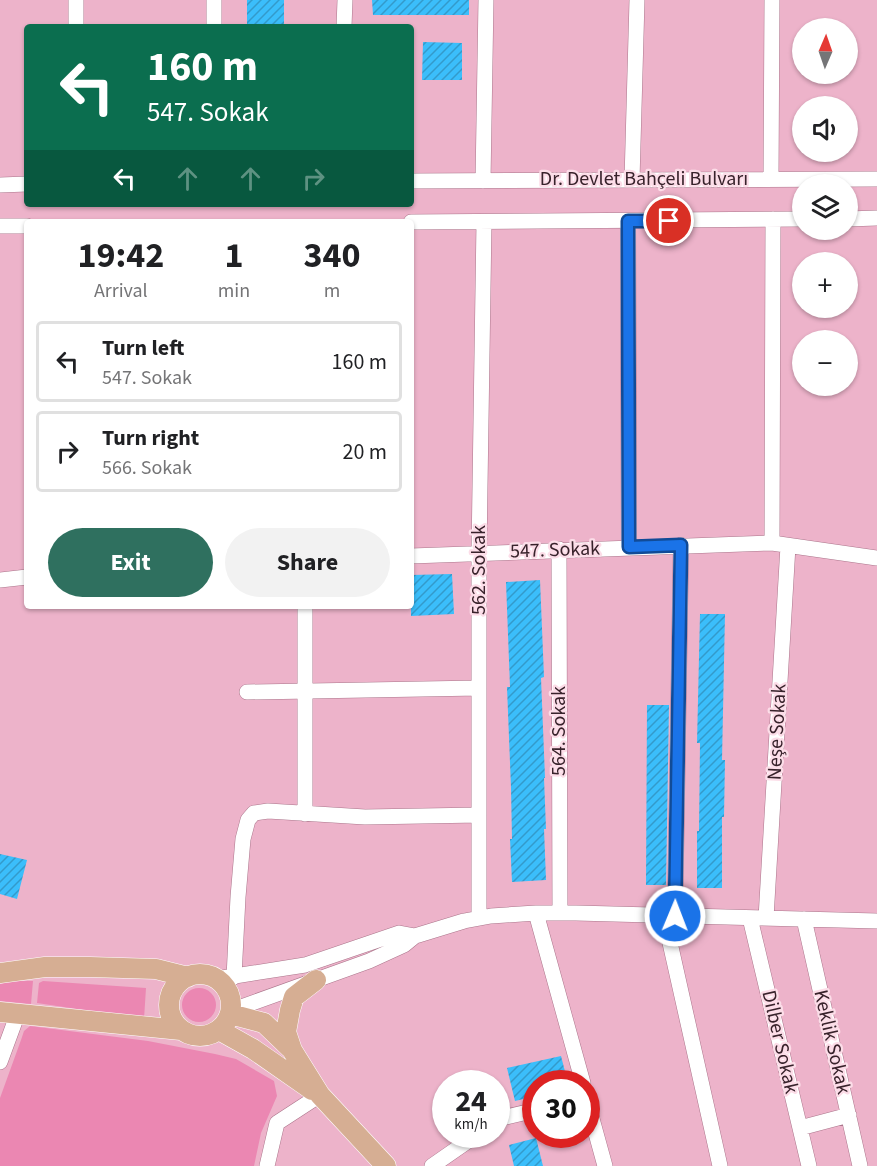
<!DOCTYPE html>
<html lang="en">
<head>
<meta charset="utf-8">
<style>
	body { margin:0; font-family:"Source Sans 3",sans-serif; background:#f2f2f2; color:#202124; height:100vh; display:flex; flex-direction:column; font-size:22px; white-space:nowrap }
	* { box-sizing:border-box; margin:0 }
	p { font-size:20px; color:#757577 }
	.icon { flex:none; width:33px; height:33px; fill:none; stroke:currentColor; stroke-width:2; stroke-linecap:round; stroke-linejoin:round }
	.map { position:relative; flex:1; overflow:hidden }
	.side { position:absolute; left:24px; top:219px; width:390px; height:390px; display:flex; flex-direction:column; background:#fff; border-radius:6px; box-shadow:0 2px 4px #0004 }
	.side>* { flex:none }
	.banner { position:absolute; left:24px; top:24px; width:390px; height:183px; border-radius:6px; box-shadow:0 2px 4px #0004; background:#0b6e4f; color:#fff; overflow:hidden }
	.needle { width:39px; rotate:2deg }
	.controls { position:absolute; left:792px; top:18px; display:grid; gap:12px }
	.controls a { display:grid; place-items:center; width:66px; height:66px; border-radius:50%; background:#fff; box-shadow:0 2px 4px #0004; font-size:30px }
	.speed { position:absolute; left:432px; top:1070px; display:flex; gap:12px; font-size:30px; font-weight:700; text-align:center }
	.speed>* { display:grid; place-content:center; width:78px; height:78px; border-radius:50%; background:#fff; box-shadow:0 2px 4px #0004; line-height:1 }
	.speed small { font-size:15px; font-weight:400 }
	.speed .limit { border:9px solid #d22; background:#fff; color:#111 }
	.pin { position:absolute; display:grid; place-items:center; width:51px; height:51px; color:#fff; margin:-26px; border:3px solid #fff; border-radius:50%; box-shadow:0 2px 6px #0007 }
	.me { position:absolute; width:66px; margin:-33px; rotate:1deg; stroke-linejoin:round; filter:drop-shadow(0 0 4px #0008) }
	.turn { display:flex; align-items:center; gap:21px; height:126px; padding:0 24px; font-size:27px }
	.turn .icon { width:78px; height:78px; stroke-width:2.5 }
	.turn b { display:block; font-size:42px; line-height:51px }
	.lanes { display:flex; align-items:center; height:57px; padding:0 24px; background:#0003; justify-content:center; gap:30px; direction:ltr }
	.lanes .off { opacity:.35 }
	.eta { display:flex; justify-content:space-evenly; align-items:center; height:102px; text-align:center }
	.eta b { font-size:36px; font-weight:700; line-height:42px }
	.action { display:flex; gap:12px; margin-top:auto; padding:12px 24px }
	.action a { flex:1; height:69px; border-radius:36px; background:#2f705f; color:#fff; font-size:24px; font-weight:700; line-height:69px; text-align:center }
	.action a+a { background:#f2f2f2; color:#202124 }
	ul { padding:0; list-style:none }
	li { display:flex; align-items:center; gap:18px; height:81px; margin:0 12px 9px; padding:0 12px; border:3px solid #e0e0e0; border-radius:6px }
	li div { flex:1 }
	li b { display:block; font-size:22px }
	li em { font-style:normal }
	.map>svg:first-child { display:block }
	.green { fill:#eb87b2 }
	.building { fill:url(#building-hatch) }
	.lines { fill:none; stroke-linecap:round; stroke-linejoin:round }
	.minor-casing { stroke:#ab758b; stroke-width:16 }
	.major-casing { stroke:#fff; stroke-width:21 }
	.minor { stroke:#fff; stroke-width:15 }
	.major { stroke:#d6ae93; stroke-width:20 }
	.route-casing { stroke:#114b97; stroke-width:15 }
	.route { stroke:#1a73e8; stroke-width:10 }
	.labels { text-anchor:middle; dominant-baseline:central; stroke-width:4.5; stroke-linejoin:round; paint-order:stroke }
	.street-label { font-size:20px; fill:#38222b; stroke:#fcdde8 }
</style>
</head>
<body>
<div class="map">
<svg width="877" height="1166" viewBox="0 0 877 1166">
	<defs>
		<pattern id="building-hatch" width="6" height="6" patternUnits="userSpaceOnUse" patternTransform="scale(1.5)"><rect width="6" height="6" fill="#3bbefb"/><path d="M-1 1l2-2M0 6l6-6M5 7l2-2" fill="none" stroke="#339acb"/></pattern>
	</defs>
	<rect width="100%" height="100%" fill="#edb3ca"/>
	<!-- green -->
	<path class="green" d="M11,981H33L31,1004L0,1001V984Z
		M43,981L146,988L144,1019L37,1003L39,983Z
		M182 1005a17 17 0 1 1 34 0a17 17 0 1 1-34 0Z
		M30,1026L148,1041L215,1054L236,1059L274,1081L277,1096L261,1133L254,1166H0V1098L21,1040L24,1031Z"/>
	<!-- building -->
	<path class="building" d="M247,0H284V27H247Z
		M372,0H469V15H373Z
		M423,42L462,43V80H422Z
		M452,574L454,614L411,616V575Z
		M540,580L544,677L541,678L545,778H544L546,829H544L546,880L512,882L510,839H512L511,788L507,687H510L506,582Z
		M700,614H725L722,760H725L724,817H722V888H697V831H699L700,743H697Z
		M647,705H669L666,885H646Z
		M0,854L27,860L17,899L0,894Z
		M561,1056L568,1083H536V1096L515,1101L507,1068Z
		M536,1138L543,1166H514L509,1145Z"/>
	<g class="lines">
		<!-- minor casing -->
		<g class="minor-casing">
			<path id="minor" d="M76,27V0
				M214,27V0
				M344,27L345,0
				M771,178L772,0
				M632,180L637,0
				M411,181L877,179
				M483,181L486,0
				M0,185L27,184
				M848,219L877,218
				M628,221L629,547
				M411,222L802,219
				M0,226H27
				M772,543L773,219
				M559,549L560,913
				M411,556L772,543L877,558
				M0,580L27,577
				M305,606V814
				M247,692L479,688
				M536,913L583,1083
				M664,916L720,1166
				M675,916L681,545
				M479,918V553L484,222
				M750,918L809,1166
				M766,918L788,546
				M804,919L860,1166
				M234,977L238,897L243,839L248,820L254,813L268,811L365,817L479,815
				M216,979L305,965L399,933L415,936
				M230,1011L369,961L404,945L415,936L464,921L491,916L536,913H576L877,921
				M0,1062L18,1013
				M586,1097L605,1166
				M496,1122L502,1118L536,1110
				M800,1128L849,1115
				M267,1166L277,1123L320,1095
				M432,1166L478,1134"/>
		</g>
		<!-- major casing -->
		<g class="major-casing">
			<path id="major" d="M0,973L45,967H90L156,969L188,977
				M169 1005a31 31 0 1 1 62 0a31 31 0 1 1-62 0Z
				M316,980L294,997L290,1010L286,1032L292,1050L320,1095L386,1166
				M0,1012L181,1030
				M230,1014L264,1023L290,1048
				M219,1030L253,1049L312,1090"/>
		</g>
		<!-- minor -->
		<use href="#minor" class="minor"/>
		<!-- major -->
		<use href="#major" class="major"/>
	</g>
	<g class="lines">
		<!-- route casing -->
		<g class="route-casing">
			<path id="route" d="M669,221H628L629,547L681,545L675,916"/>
		</g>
		<!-- route -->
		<use href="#route" class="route"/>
	</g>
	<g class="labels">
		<!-- street labels -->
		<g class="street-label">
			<text x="644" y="179">Dr. Devlet Bahçeli Bulvarı</text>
			<text transform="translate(555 550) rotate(-2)">547. Sokak</text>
			<text transform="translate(479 570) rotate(-90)">562. Sokak</text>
			<text transform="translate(559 731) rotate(-90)">564. Sokak</text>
			<text transform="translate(777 732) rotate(-87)">Neşe Sokak</text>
			<text transform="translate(780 1042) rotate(77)">Dilber Sokak</text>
			<text transform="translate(832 1042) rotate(77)">Keklik Sokak</text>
		</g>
	</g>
</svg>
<div class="controls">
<a><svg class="needle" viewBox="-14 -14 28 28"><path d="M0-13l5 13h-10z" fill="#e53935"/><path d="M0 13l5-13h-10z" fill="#757577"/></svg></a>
<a><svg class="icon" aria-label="sound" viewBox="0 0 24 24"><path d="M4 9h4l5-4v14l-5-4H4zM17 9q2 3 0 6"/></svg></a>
<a><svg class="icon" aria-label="layers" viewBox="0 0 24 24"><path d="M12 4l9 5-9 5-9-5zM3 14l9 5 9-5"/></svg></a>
<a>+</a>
<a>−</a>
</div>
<div class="speed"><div>24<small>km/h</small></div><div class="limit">30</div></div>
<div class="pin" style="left:669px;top:221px;background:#d93025"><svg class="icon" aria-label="arrive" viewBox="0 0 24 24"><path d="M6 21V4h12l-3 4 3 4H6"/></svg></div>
<svg class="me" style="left:675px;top:916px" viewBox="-20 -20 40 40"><circle r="17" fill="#1a73e8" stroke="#fff" stroke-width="3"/><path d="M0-11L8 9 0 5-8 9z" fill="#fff"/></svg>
<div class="banner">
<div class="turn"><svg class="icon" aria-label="left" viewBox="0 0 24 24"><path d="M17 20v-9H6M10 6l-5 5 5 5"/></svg><div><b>160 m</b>547. Sokak</div></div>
<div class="lanes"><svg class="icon" aria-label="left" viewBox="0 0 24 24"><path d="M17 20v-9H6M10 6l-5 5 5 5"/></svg><svg class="icon off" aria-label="ahead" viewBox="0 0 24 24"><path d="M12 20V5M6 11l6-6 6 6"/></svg><svg class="icon off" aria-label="ahead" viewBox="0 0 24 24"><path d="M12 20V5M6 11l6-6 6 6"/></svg><svg class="icon off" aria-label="right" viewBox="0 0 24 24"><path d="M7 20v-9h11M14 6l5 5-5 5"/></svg></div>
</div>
<section class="side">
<div class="eta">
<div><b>19:42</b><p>Arrival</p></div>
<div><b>1</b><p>min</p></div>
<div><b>340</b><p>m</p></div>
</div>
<ul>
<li><svg class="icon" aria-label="left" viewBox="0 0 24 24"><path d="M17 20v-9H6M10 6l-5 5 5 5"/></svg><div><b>Turn left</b><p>547. Sokak</p></div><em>160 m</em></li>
<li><svg class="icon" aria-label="right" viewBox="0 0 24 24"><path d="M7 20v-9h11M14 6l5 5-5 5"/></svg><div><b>Turn right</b><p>566. Sokak</p></div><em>20 m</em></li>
</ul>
<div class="action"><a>Exit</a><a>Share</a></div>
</section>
</div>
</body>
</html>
